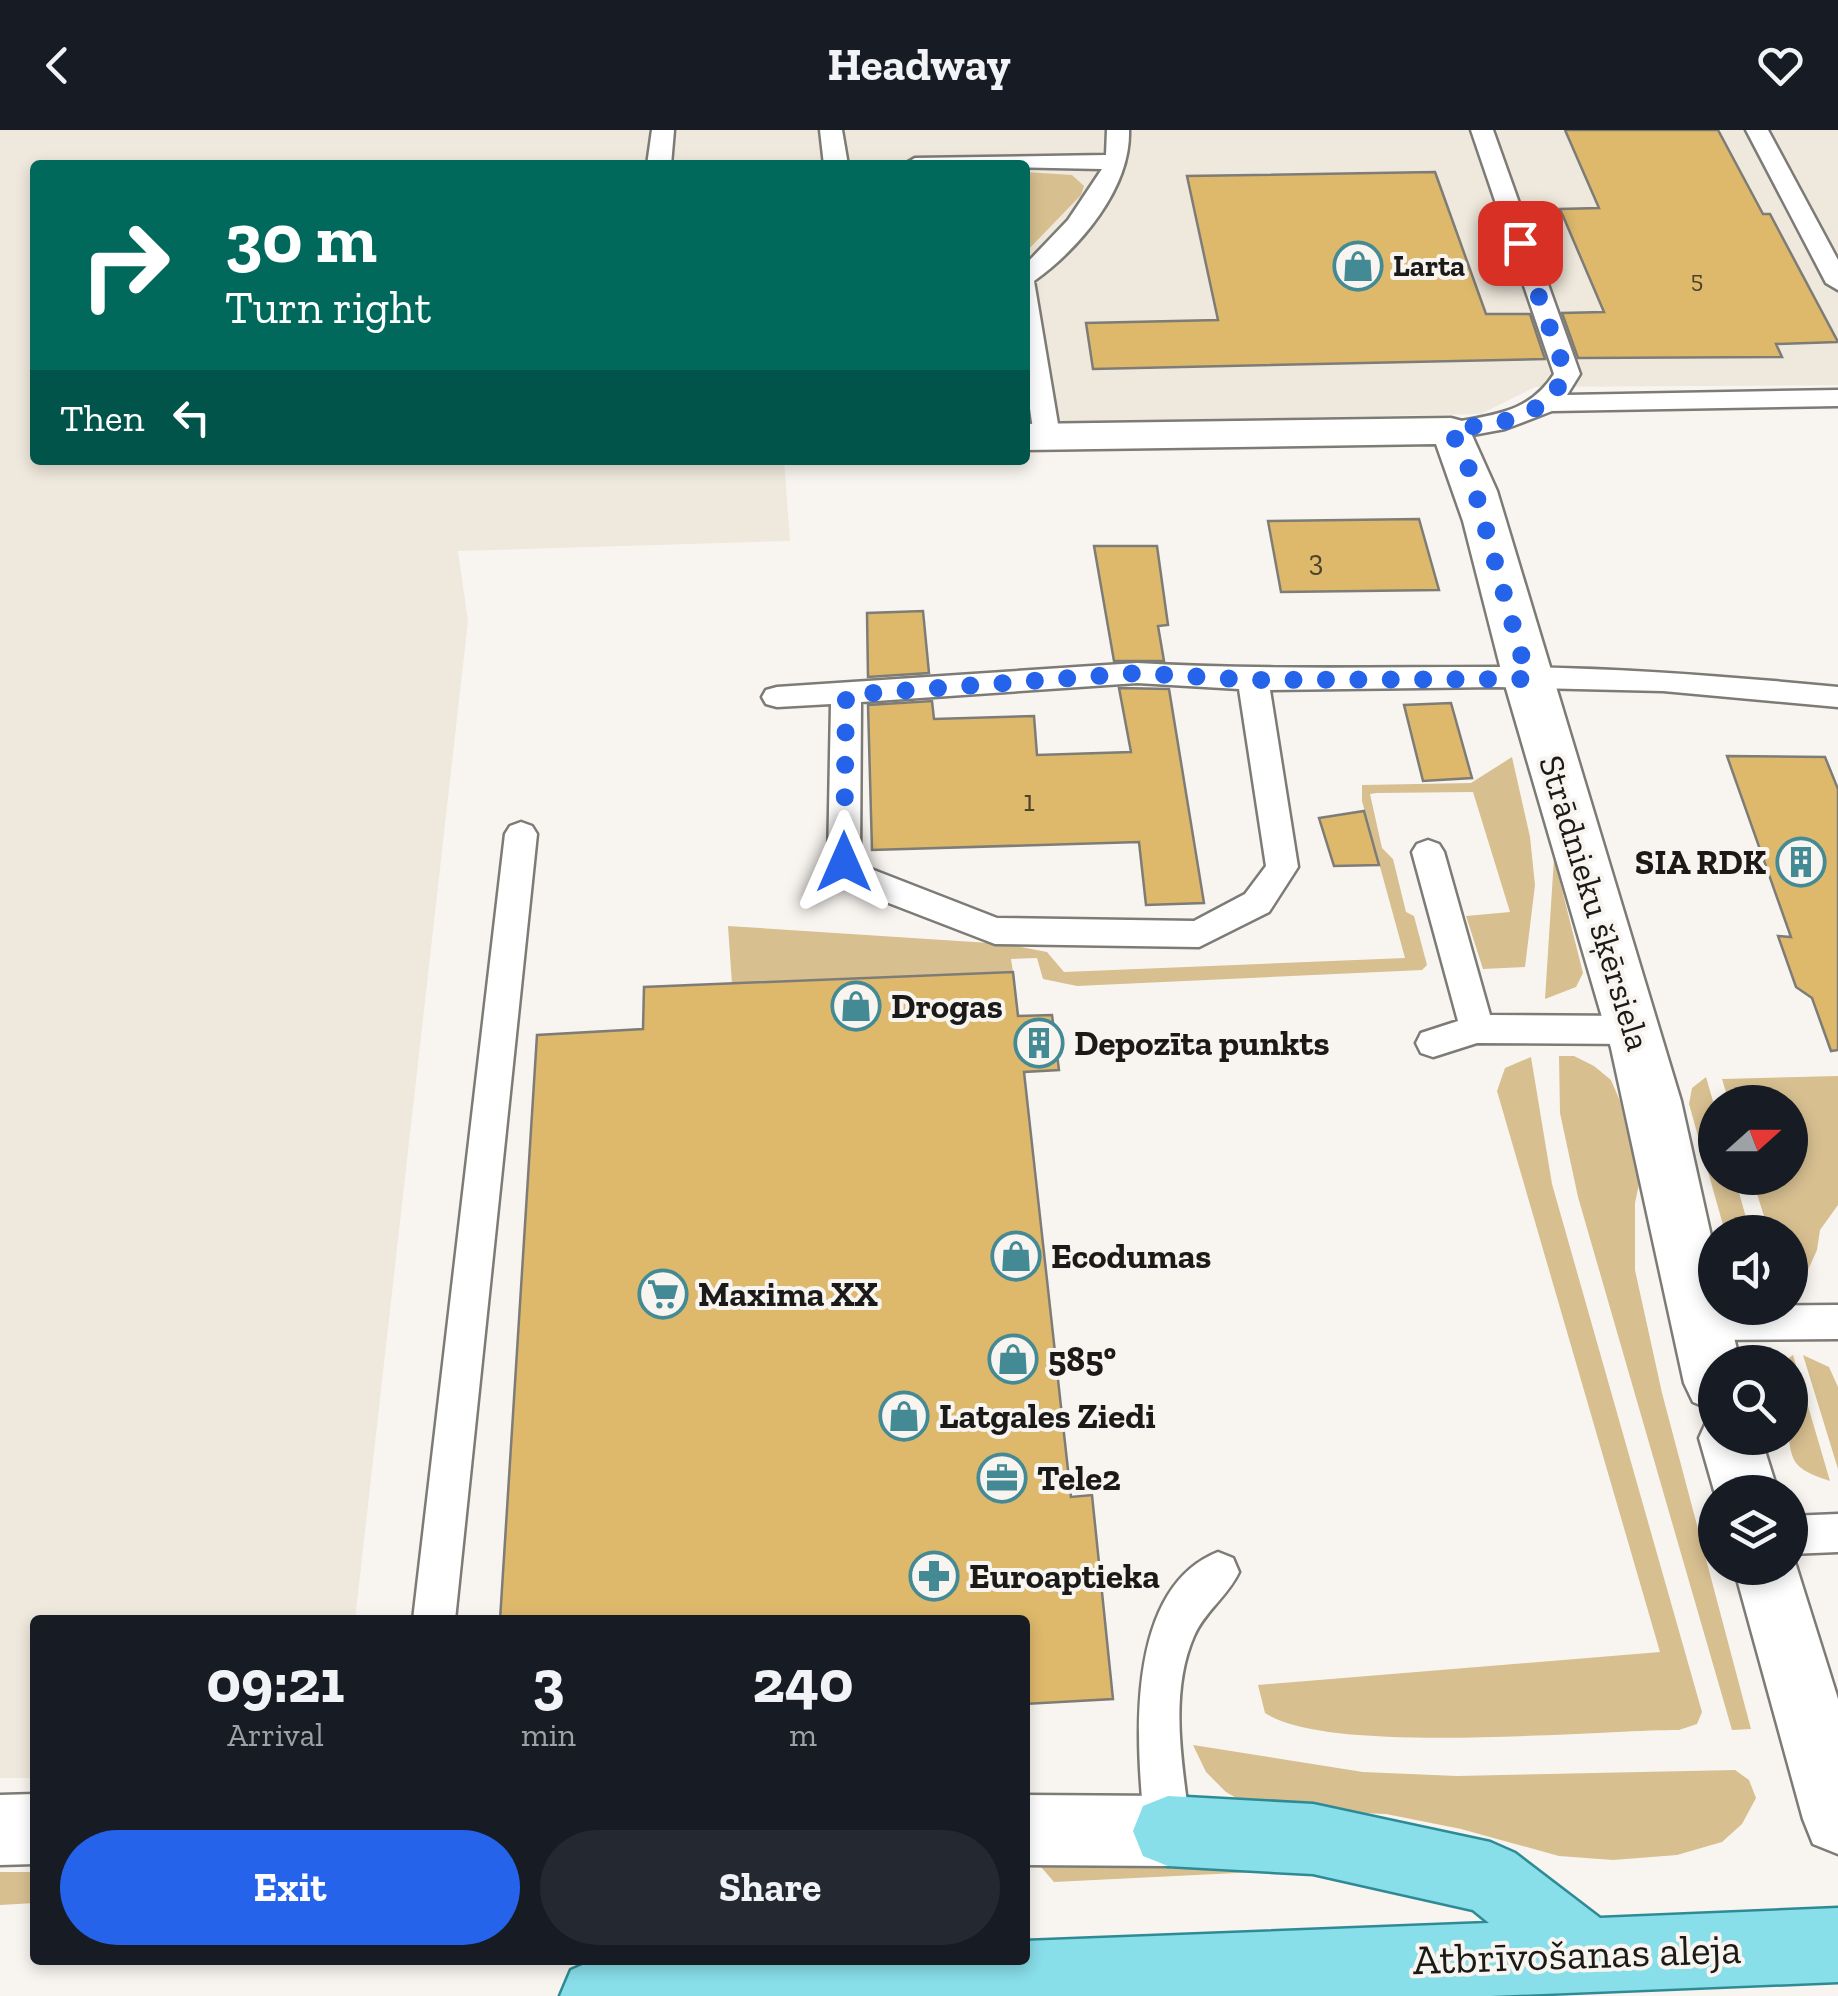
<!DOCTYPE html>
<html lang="en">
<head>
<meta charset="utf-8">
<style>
	body { margin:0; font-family:"Zilla Slab",serif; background:#242831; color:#f1f3f6; height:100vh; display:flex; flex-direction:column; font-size:38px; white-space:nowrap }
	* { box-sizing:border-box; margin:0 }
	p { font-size:32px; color:#9ea1a6 }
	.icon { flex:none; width:55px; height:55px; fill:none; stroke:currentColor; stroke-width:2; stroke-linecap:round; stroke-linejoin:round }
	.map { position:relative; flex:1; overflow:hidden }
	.panel { position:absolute; left:30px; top:1485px; width:1000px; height:350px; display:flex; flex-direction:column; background:#171b24; border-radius:10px; box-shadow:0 5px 15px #0003 }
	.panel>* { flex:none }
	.hud { position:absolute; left:30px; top:30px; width:1000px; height:305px; border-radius:10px; box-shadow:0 5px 15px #0003; background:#00695c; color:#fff; overflow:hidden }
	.needle { width:65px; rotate:69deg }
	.buttons { position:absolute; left:1698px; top:955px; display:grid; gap:20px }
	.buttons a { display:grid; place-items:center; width:110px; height:110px; border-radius:50%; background:#171b24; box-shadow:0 5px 15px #0003; font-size:50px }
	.pin { position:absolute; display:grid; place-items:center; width:85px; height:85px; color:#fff; margin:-42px; border-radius:20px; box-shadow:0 5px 15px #0006 }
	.me { position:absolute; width:110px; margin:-55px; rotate:0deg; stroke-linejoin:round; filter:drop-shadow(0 0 8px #0008) }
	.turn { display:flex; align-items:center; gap:35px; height:210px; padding:0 30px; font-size:45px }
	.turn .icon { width:130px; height:130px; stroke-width:2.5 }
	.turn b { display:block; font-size:70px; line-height:85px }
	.then { display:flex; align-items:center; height:95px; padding:0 30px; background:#0003; gap:20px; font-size:38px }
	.eta { display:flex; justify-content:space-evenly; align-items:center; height:170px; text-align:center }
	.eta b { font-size:60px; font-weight:700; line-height:70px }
	.cta { display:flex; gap:20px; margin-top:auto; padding:20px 30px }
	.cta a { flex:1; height:115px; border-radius:60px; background:#2563eb; color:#fff; font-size:40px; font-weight:700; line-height:115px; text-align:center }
	.cta a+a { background:#242831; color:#f1f3f6 }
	header { display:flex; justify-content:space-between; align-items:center; height:130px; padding:0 30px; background:#171b24; font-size:45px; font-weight:700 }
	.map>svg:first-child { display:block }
	.built { fill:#efe8dc }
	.green { fill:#d7bf90 }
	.building { fill:#deb96c; stroke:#7e7c77; stroke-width:2.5 }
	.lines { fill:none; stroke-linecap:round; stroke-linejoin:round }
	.lane-casing { stroke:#7d7b76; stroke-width:5 }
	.street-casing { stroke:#7d7b76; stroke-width:5 }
	.primary-casing { stroke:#2e8b96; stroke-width:5 }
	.lane { fill:#fff; fill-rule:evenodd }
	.street { fill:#fff; fill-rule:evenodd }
	.primary { fill:#88dee9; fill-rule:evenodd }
	.route { stroke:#2563eb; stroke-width:18; stroke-dasharray:0 32.4 }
	.labels { text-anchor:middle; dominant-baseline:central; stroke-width:8; stroke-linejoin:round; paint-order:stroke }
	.far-number-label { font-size:25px; fill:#4c422d }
	.far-poi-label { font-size:30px; font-weight:bold; fill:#1b1a18; stroke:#f8f5f0; text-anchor:start }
	.number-label { font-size:30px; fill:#4c422d }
	.poi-label { font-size:35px; font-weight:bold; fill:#1b1a18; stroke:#f8f5f0; text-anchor:start }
	.street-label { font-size:35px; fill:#1b1a18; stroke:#f8f5f0 }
	.near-street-label { font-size:42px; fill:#1b1a18; stroke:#f8f5f0 }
</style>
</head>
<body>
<header><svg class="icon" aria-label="back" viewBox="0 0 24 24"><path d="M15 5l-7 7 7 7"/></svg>Headway<svg class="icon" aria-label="heart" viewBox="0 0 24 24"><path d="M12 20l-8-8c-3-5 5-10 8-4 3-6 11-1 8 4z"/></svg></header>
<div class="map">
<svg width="1838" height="1866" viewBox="0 0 1838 1866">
	<rect width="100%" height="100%" fill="#f8f5f0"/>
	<!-- built -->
	<path class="built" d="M0,0H1838V255L1535,257L1481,284L1025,293V35H35V330H784L790,411L458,421L468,491L355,1490H35V1648H0Z"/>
	<!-- green -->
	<path class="green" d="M1025,42L1072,45L1084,56L1081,65L1025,123Z
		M1512,627L1530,707L1535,755L1525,837L1483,839L1466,786L1510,782L1473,662L1377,663L1370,664L1382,718L1393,729L1406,782L1414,786L1427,835L1422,840L1077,856L1043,849L1037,828L1011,829L1013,842L732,854L728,796L1005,814L1047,822L1064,842L1405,828L1362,671V655L1471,653Z
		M1554,728L1583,843L1576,857L1545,869Z
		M1559,926H1574L1594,936L1611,950L1620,971L1639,1054L1635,1073V1140L1662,1263L1751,1599L1732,1600L1578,1067L1560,983Z
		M1531,927L1552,1054L1702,1582L1697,1594L1679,1600C1593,1600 1328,1626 1265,1583L1258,1555L1660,1522L1497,961L1505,938Z
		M1838,946V1075L1820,1100L1817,1120L1808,1140H1790V1102H1769L1752,1048H1790V972H1729L1722,949Z
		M1706,947L1715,978V1048H1735L1750,1102H1725L1689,974L1692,958Z
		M1793,1225L1830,1351C1819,1347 1804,1343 1796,1333C1783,1316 1790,1257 1790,1232H1783Z
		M1803,1225L1829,1237L1838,1257V1339Z
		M1193,1615L1363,1642L1457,1646L1735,1640L1749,1650L1756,1668L1742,1694L1722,1712L1677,1725L1613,1730L1559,1726L1461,1699L1386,1684L1255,1679L1226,1662L1206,1642Z
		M1038,1725L1278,1741L1054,1752L1041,1737Z
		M0,1742H35V1773L0,1775Z"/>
	<!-- building -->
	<path class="building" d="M1565,0H1718L1763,84H1770L1838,212L1776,214L1782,227L1578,228L1562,183L1604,182L1560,79L1599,78Z
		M1435,42L1486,184H1530L1545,229L1093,239L1086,193L1218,190L1187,46Z
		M1419,389L1439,460L1281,462L1268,391Z
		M1094,416H1157L1168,495L1158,496L1164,531H1114Z
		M923,481L929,543L868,547L867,483Z
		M1119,558L1169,559L1204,773L1146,775L1139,712L872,720L868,575L932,571L934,589L1034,586L1037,625L1131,622Z
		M1451,573L1472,648L1423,651L1404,575Z
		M1727,626L1825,627L1838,659V920L1831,921L1812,868L1796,857L1778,806L1791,807Z
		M1364,681L1379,735L1334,736L1319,688Z
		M1013,842L1018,886L1052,885L1059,940L1024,942L1071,1367L1092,1365L1113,1569L1025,1574V1490H500L537,905L643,899L644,857Z"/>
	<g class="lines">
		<!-- lane casing -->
		<g class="lane-casing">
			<path id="lane" d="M652,0H674L671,35H647Z
				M820,0H842L848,35H824Z
				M1107,0H1129C1131,58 1080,118 1034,151L1060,306L1047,314L1034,306L1025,245V135L1068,90L1102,39L903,35L915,28L1106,25Z
				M1471,0H1493L1580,244L1567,265L1838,260V276L1552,281L1505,299L1451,309L1442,307L1438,301L1442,295C1488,284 1526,287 1554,244Z
				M1746,0H1768L1838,130V160L1826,153Z
				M1137,533C1257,540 1375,537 1495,537C1610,537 1724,546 1838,557V577L1663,561L1497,557L1270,560L1298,737L1269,782L1199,817L995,814L842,755L828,733L831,574L777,577L766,574L762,567L766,560L777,557ZM1137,553L1239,559L1266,736L1245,764L1194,791L997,788L866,737L860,731L861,572Z
				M521,692L532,696L537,704L455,1490H413L505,704L510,696Z
				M1428,710L1439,714L1444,722L1490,885L1635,886L1647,890L1652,900L1647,910L1635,914L1477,913L1433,927L1421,923L1416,913L1421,903L1458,891L1412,722L1417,714Z
				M1838,1175V1209L1698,1210L1684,1205L1679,1193L1684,1181L1698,1176Z
				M1838,1384V1422L1790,1424V1386Z
				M1218,1422L1233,1428L1239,1442C1228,1466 1205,1481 1194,1506C1168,1565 1183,1640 1191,1701L1184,1717L1168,1724L1152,1717L1145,1701C1137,1620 1122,1460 1218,1422Z"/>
		</g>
		<!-- street casing -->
		<g class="street-casing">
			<path id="street" d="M1451,288L1466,292L1497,361L1681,971L1715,1124V1178H1727L1740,1232H1715V1281L1693,1272L1684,1253L1611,918L1503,548L1463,391L1436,314L1025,320V294Z
				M1715,1285V1308H1761L1778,1362L1715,1364L1699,1308L1708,1288Z
				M1790,1416L1838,1569V1724L1813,1714L1803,1689L1734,1438H1790Z
				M35,1664V1734L0,1735V1665Z
				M1025,1665L1168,1666L1193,1676L1203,1701L1193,1726L1168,1736L1025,1735Z"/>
		</g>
		<!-- primary casing -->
		<g class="primary-casing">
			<path id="primary" d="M1168,1666L1313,1674L1490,1712L1515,1723L1600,1788L1838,1778V1852L1491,1866H560L571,1840L594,1830H1025V1811L1489,1793L1473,1780L1313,1744L1168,1736L1143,1726L1133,1701L1143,1676Z"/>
		</g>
		<!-- lane -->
		<use href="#lane" class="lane"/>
		<!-- street -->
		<use href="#street" class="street"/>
		<!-- primary -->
		<use href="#primary" class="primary"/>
	</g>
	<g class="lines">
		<!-- route -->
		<path class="route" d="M844,732L846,565L1137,543L1253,550L1528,549L1468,336L1451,300L1505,291L1548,273L1566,244L1520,113"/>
	</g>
	<!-- icons -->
	<defs>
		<g id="shop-ring" transform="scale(2.5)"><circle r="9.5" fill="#f8f5f0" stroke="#448a95" stroke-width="1.5"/><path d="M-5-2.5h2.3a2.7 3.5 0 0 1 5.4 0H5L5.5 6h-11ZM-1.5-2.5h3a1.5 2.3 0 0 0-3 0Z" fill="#448a95"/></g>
		<g id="building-ring" transform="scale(2.5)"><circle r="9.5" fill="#f8f5f0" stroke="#448a95" stroke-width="1.5"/><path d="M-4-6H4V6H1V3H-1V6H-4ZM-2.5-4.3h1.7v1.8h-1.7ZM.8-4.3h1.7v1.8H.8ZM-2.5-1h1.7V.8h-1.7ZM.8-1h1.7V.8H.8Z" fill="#448a95"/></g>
		<g id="supermarket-ring" transform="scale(2.5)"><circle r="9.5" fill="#f8f5f0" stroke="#448a95" stroke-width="1.5"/><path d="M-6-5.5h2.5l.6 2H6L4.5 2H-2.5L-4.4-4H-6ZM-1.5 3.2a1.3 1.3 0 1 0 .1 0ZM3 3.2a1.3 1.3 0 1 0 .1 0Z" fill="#448a95"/></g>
		<g id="office-ring" transform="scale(2.5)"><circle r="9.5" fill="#f8f5f0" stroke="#448a95" stroke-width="1.5"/><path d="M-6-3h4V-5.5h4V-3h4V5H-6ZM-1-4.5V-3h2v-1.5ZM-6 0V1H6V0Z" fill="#448a95"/></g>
		<g id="pharmacy-ring" transform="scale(2.5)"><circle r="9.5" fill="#f8f5f0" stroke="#448a95" stroke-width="1.5"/><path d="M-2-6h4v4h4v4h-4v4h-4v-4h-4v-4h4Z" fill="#448a95"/></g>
	</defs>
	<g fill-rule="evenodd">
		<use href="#shop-ring" x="1358" y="136"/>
		<use href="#building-ring" x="1801" y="732"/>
		<use href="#shop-ring" x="856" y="876"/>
		<use href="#building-ring" x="1039" y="913"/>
		<use href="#shop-ring" x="1016" y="1126"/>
		<use href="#supermarket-ring" x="663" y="1164"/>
		<use href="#shop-ring" x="1013" y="1229"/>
		<use href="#shop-ring" x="904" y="1286"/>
		<use href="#office-ring" x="1002" y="1348"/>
		<use href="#pharmacy-ring" x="934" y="1446"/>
	</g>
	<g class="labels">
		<!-- far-number labels -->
		<g class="far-number-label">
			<text x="1697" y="149">5</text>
		</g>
		<!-- far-poi labels -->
		<g class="far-poi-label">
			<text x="1393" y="136">Larta</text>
		</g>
		<!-- number labels -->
		<g class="number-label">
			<text x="1316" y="431">3</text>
			<text x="1029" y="671">1</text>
		</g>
		<!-- poi labels -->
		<g class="poi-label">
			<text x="1766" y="732" text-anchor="end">SIA RDK</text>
			<text x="891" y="876">Drogas</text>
			<text x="1074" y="913">Depozīta punkts</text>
			<text x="1051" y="1126">Ecodumas</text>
			<text x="698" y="1164">Maxima XX</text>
			<text x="1048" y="1229">585°</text>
			<text x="939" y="1286">Latgales Ziedi</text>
			<text x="1037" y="1348">Tele2</text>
			<text x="969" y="1446">Euroaptieka</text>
		</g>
		<!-- street labels -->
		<g class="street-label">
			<text transform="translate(1595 773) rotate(73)">Strādnieku šķērsiela</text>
		</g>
		<!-- near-street labels -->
		<g class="near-street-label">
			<text transform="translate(1577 1824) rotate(-2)">Atbrīvošanas aleja</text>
		</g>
	</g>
</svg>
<div class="buttons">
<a><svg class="needle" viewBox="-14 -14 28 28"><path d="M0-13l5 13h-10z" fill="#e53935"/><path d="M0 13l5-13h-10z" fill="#9ea1a6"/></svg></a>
<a><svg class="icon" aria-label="sound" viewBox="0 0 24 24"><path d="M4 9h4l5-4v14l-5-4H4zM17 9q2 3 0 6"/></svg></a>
<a><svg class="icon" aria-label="search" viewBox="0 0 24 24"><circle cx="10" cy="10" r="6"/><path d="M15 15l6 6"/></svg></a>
<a><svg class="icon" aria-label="layers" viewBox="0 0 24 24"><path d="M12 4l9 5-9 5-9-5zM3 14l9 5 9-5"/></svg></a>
</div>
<div class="pin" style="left:1520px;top:113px;background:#d93025"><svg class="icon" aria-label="arrive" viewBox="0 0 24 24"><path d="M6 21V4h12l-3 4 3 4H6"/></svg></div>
<svg class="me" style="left:844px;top:732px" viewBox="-20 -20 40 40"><path d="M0-17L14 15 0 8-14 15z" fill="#2563eb" stroke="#fff" stroke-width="4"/></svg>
<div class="hud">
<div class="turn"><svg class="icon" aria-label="right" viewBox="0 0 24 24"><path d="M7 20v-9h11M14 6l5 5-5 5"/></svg><div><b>30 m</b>Turn right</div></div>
<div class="then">Then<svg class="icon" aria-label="left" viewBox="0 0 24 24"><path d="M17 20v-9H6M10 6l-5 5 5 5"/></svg></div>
</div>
<section class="panel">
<div class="eta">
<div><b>09:21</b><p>Arrival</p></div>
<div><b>3</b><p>min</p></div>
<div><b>240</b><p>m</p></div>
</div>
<div class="cta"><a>Exit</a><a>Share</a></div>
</section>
</div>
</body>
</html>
